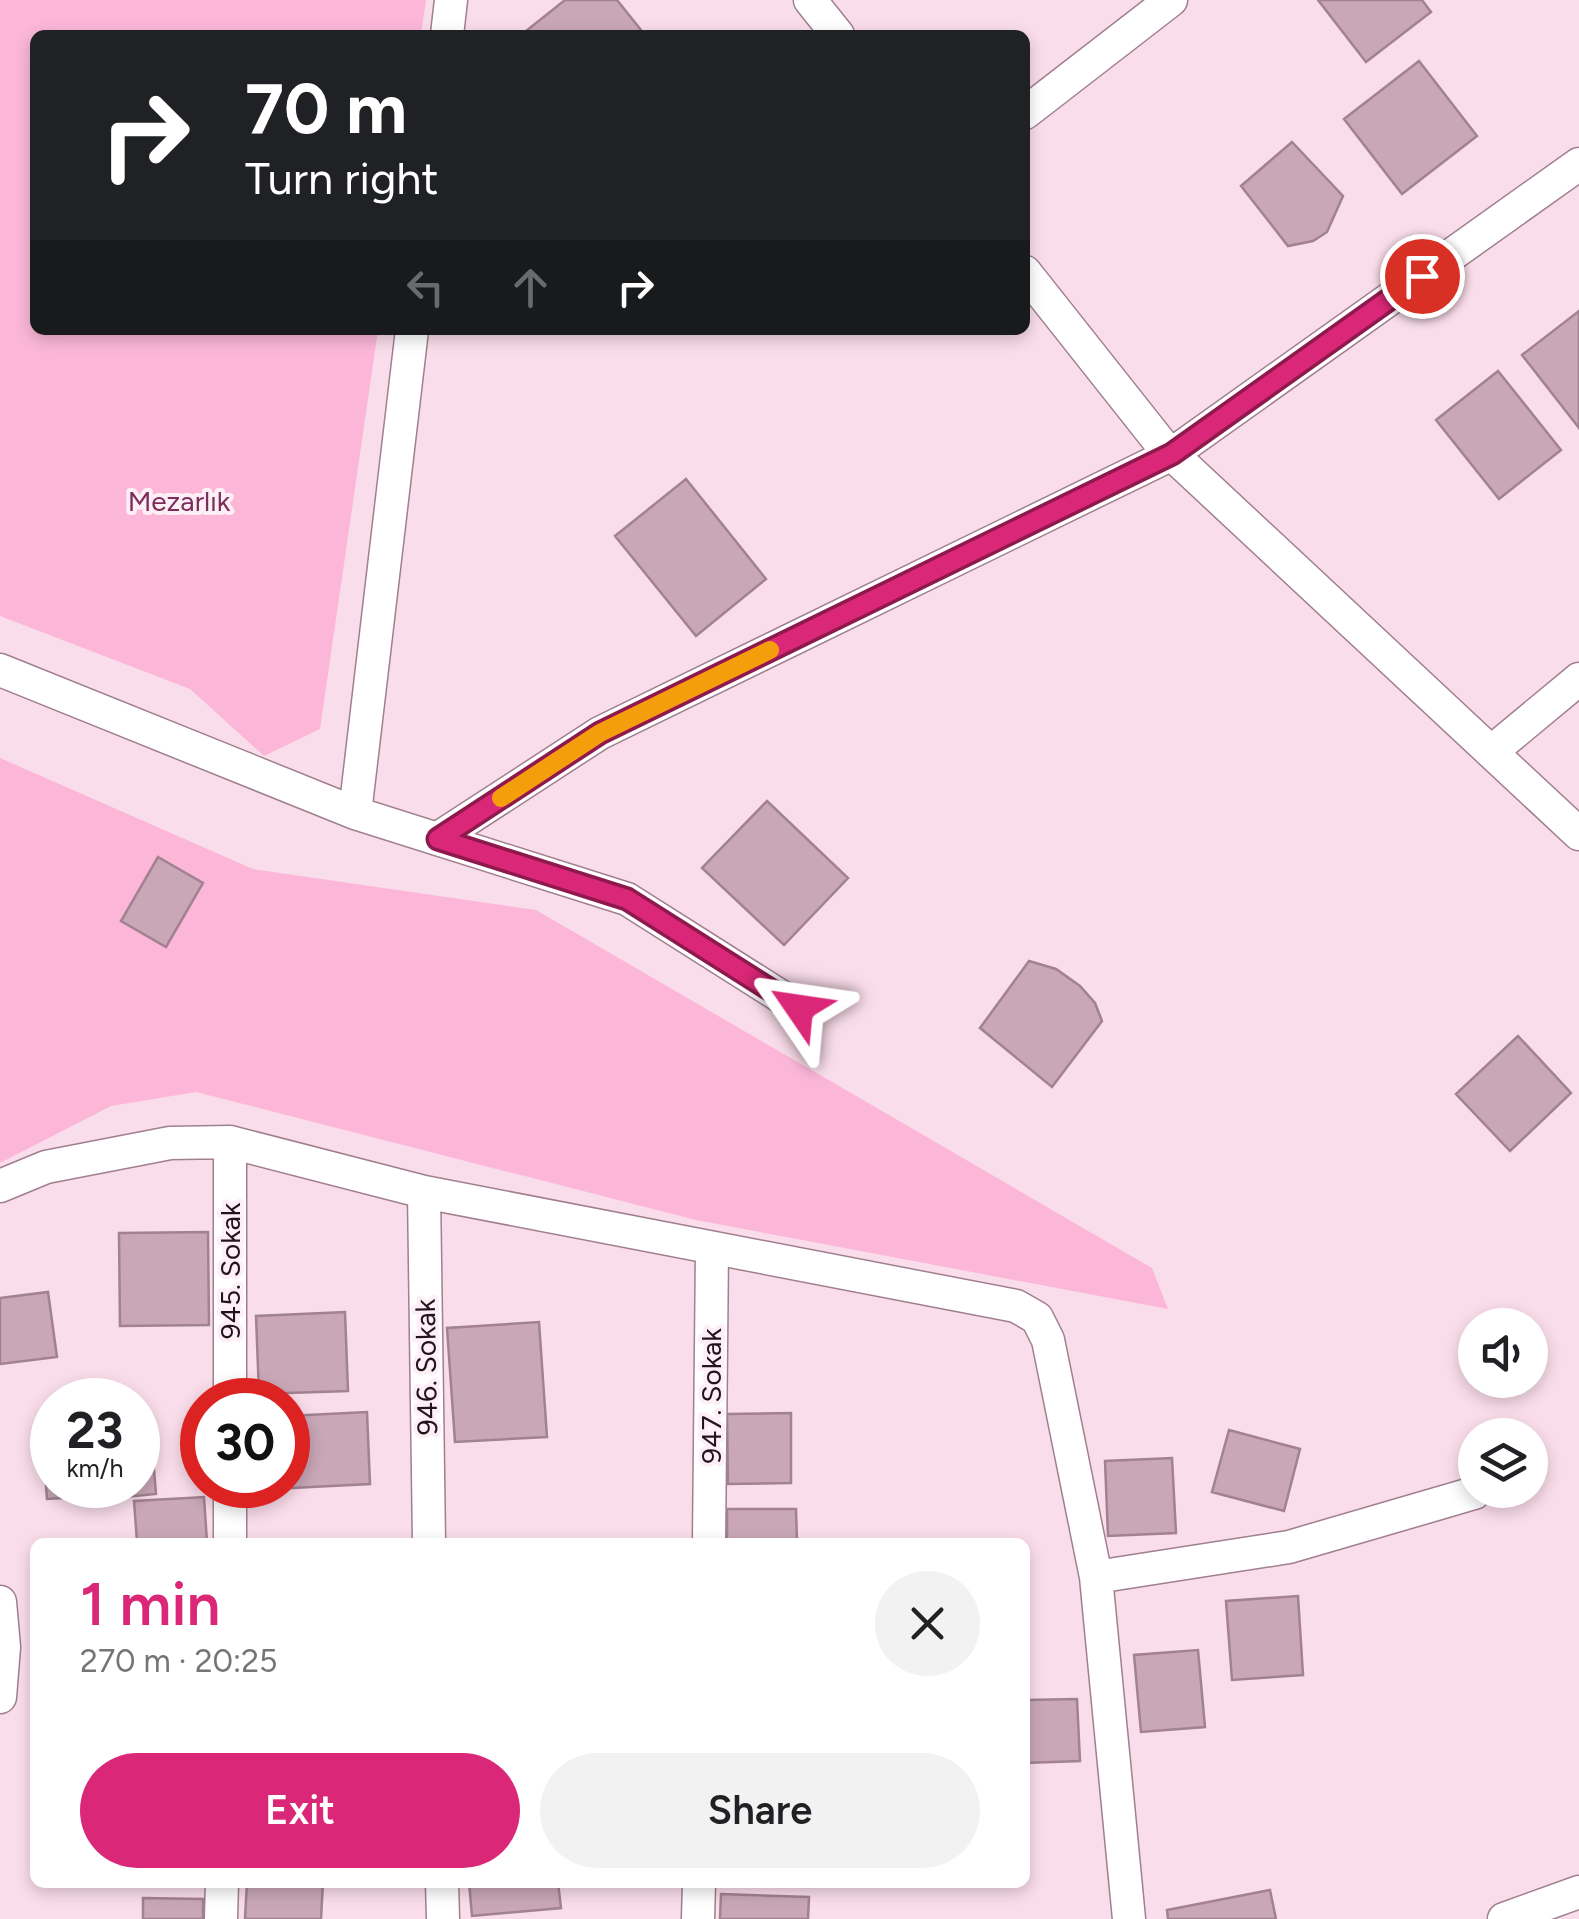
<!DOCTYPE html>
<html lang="en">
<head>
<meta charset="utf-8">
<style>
	body { margin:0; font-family:Figtree,sans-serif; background:#f2f2f2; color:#202124; height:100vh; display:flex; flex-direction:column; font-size:38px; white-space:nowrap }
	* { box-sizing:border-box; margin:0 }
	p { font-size:32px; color:#757577 }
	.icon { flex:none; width:55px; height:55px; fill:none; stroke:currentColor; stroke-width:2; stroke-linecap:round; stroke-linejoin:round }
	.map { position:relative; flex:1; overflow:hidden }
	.side { position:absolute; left:30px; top:1538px; width:1000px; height:350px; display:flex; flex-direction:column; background:#fff; border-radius:15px; box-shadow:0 5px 15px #0003 }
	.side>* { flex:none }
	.hud { position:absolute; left:30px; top:30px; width:1000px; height:305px; border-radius:15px; box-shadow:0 5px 15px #0003; background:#202124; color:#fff; overflow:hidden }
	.buttons { position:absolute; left:1458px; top:1308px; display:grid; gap:20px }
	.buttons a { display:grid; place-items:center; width:90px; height:90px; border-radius:50%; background:#fff; box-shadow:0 5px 15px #0003; font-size:50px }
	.speed { position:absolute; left:30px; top:1378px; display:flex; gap:20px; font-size:50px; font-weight:700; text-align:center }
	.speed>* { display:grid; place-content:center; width:130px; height:130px; border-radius:50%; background:#fff; box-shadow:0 5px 15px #0003; line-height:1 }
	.speed small { font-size:25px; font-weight:400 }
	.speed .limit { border:15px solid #d22; background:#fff; color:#111 }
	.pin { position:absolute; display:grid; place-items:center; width:85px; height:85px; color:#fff; margin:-42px; border:5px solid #fff; border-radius:50%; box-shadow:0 2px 10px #0007 }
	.me { position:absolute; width:110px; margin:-55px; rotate:302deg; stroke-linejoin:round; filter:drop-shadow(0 0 8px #0008) }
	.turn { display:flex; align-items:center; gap:35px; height:210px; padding:0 50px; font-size:45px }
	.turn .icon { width:130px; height:130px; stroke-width:2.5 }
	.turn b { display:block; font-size:70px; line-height:85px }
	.lanes { display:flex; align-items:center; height:95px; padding:0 50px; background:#0003; justify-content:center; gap:50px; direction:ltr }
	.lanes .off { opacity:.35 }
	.round { display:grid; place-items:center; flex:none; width:105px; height:105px; border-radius:52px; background:#f2f2f2 }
	.head { display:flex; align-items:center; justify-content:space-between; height:170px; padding:0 50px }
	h1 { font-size:60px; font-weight:600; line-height:75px; color:#db2777 }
	.button { display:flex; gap:20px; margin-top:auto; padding:20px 50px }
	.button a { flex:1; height:115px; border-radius:60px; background:#db2777; color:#fff; font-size:40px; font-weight:600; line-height:115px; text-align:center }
	.button a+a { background:#f2f2f2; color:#202124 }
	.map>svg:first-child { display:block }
	.green { fill:#fcb7d8 }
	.building { fill:#c9a7b7; stroke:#a28191; stroke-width:2.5 }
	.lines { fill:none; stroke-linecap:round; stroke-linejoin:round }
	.street-casing { stroke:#a07f8e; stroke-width:35 }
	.street { stroke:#fff; stroke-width:32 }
	.route-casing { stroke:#8e194d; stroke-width:25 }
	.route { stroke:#db2777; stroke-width:18 }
	.slow { stroke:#f59e0b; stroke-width:18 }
	.labels { text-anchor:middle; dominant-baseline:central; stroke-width:8; stroke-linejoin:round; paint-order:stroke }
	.park-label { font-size:28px; fill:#7d2d5b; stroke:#feeff6 }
	.street-label { font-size:28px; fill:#21151b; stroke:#feeff6 }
</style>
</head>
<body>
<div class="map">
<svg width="1579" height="1919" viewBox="0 0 1579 1919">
	<rect width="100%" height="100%" fill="#faddea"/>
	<!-- green -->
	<path class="green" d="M0,0H426L421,35H35V330H378L320,729L264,756L190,689L0,616Z
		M0,758L253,869L536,910L1152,1268L1168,1309L696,1220L196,1092L111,1106L0,1163Z"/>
	<!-- building -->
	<path class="building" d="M565,0H617L645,35H521Z
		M1318,0H1422L1431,12L1366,62Z
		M1419,61L1477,136L1402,194L1344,119Z
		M1292,142L1343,196L1327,232L1313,241L1288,246L1241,186Z
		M1579,311V428L1522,355Z
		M1498,371L1561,450L1499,499L1436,420Z
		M686,479L766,579L696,636L615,536Z
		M767,801L848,878L784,945L702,868Z
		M158,857L203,883L166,947L121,921Z
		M1029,961L1056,969L1080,986L1095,1003L1102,1021L1052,1087L980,1028Z
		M1518,1036L1571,1093L1510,1151L1456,1094Z
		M208,1232L209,1325L120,1326L119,1233Z
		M48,1292L57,1357L0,1364V1298Z
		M345,1312L348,1391L259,1394L256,1316Z
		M539,1322L547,1437L455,1442L447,1328Z
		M367,1412L370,1484L273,1489V1485H288V1416Z
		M791,1413V1483L728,1484L727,1414Z
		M150,1423L156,1494L106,1499L104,1485H138V1424Z
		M1229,1430L1300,1449L1284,1511L1212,1492Z
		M43,1442H52V1485H98L99,1496L47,1499Z
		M1172,1458L1176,1533L1108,1536L1105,1461Z
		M204,1497L207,1542H137L134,1501Z
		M727,1509H796L797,1542H727Z
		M1298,1596L1303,1675L1232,1680L1226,1601Z
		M1198,1650L1205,1727L1141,1732L1134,1655Z
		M1077,1699L1080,1761L1025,1763V1700Z
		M247,1882H323L321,1919H245Z
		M469,1882H558L561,1908L472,1916Z
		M1270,1890L1276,1919H1168L1167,1910Z
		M721,1894L809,1897L808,1919H720Z
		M143,1898L203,1899V1919H143Z"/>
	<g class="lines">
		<!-- street casing -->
		<g class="street-casing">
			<path id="street" d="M810,0L838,35
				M447,35L451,0
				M1025,113L1171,0
				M1025,272L1162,445L1579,834
				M0,670L355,813L627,899L799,1008
				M1491,752L1579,679
				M355,813L412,330
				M437,839L600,733L1172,454L1579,164
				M230,1142V1400
				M0,1186L46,1167L170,1143L230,1142L424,1192L1016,1306L1037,1318L1048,1340L1096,1577L1129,1919
				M424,1192L429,1542
				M230,1542V1485
				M709,1542L712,1250
				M1096,1577L1289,1547L1474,1493
				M0,1602L4,1647L0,1697
				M442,1882L443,1919
				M221,1919L222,1882
				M698,1919L699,1882
				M1504,1919L1579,1892"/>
		</g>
		<!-- street -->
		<use href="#street" class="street"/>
	</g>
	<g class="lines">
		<!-- route casing -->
		<g class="route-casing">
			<path id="route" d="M799,1008L627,899L438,839L600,733L1172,454L1422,276"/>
		</g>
		<!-- route -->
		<use href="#route" class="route"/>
		<!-- slow -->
		<path class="slow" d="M501,798L600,733L770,650"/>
	</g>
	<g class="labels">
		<!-- park labels -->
		<g class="park-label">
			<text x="179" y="501">Mezarlık</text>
		</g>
		<!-- street labels -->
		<g class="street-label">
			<text transform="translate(230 1271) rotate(-90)">945. Sokak</text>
			<text transform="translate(426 1367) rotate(-91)">946. Sokak</text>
			<text transform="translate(711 1396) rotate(-90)">947. Sokak</text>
		</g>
	</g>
</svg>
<div class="buttons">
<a><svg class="icon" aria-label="sound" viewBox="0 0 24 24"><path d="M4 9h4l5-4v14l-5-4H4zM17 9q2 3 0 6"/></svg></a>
<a><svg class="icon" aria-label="layers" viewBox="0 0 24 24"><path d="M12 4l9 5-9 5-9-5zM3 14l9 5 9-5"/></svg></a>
</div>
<div class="speed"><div>23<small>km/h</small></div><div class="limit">30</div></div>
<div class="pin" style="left:1422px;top:276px;background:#d93025"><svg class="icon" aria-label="arrive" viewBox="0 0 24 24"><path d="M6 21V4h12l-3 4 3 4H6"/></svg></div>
<svg class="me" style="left:799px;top:1008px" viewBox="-20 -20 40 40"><path d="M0-17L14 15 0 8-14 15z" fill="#db2777" stroke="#fff" stroke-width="4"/></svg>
<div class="hud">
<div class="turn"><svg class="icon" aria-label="right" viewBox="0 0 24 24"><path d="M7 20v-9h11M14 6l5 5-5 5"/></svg><div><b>70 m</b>Turn right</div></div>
<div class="lanes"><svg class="icon off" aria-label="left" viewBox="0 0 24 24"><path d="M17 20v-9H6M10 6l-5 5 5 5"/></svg><svg class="icon off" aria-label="ahead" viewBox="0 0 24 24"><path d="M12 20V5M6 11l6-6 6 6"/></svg><svg class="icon" aria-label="right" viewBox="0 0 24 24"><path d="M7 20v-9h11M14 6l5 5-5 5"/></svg></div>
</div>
<section class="side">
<div class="head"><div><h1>1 min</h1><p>270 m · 20:25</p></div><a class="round"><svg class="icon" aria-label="close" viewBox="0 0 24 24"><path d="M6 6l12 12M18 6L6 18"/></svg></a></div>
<div class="button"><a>Exit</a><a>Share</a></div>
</section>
</div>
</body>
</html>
